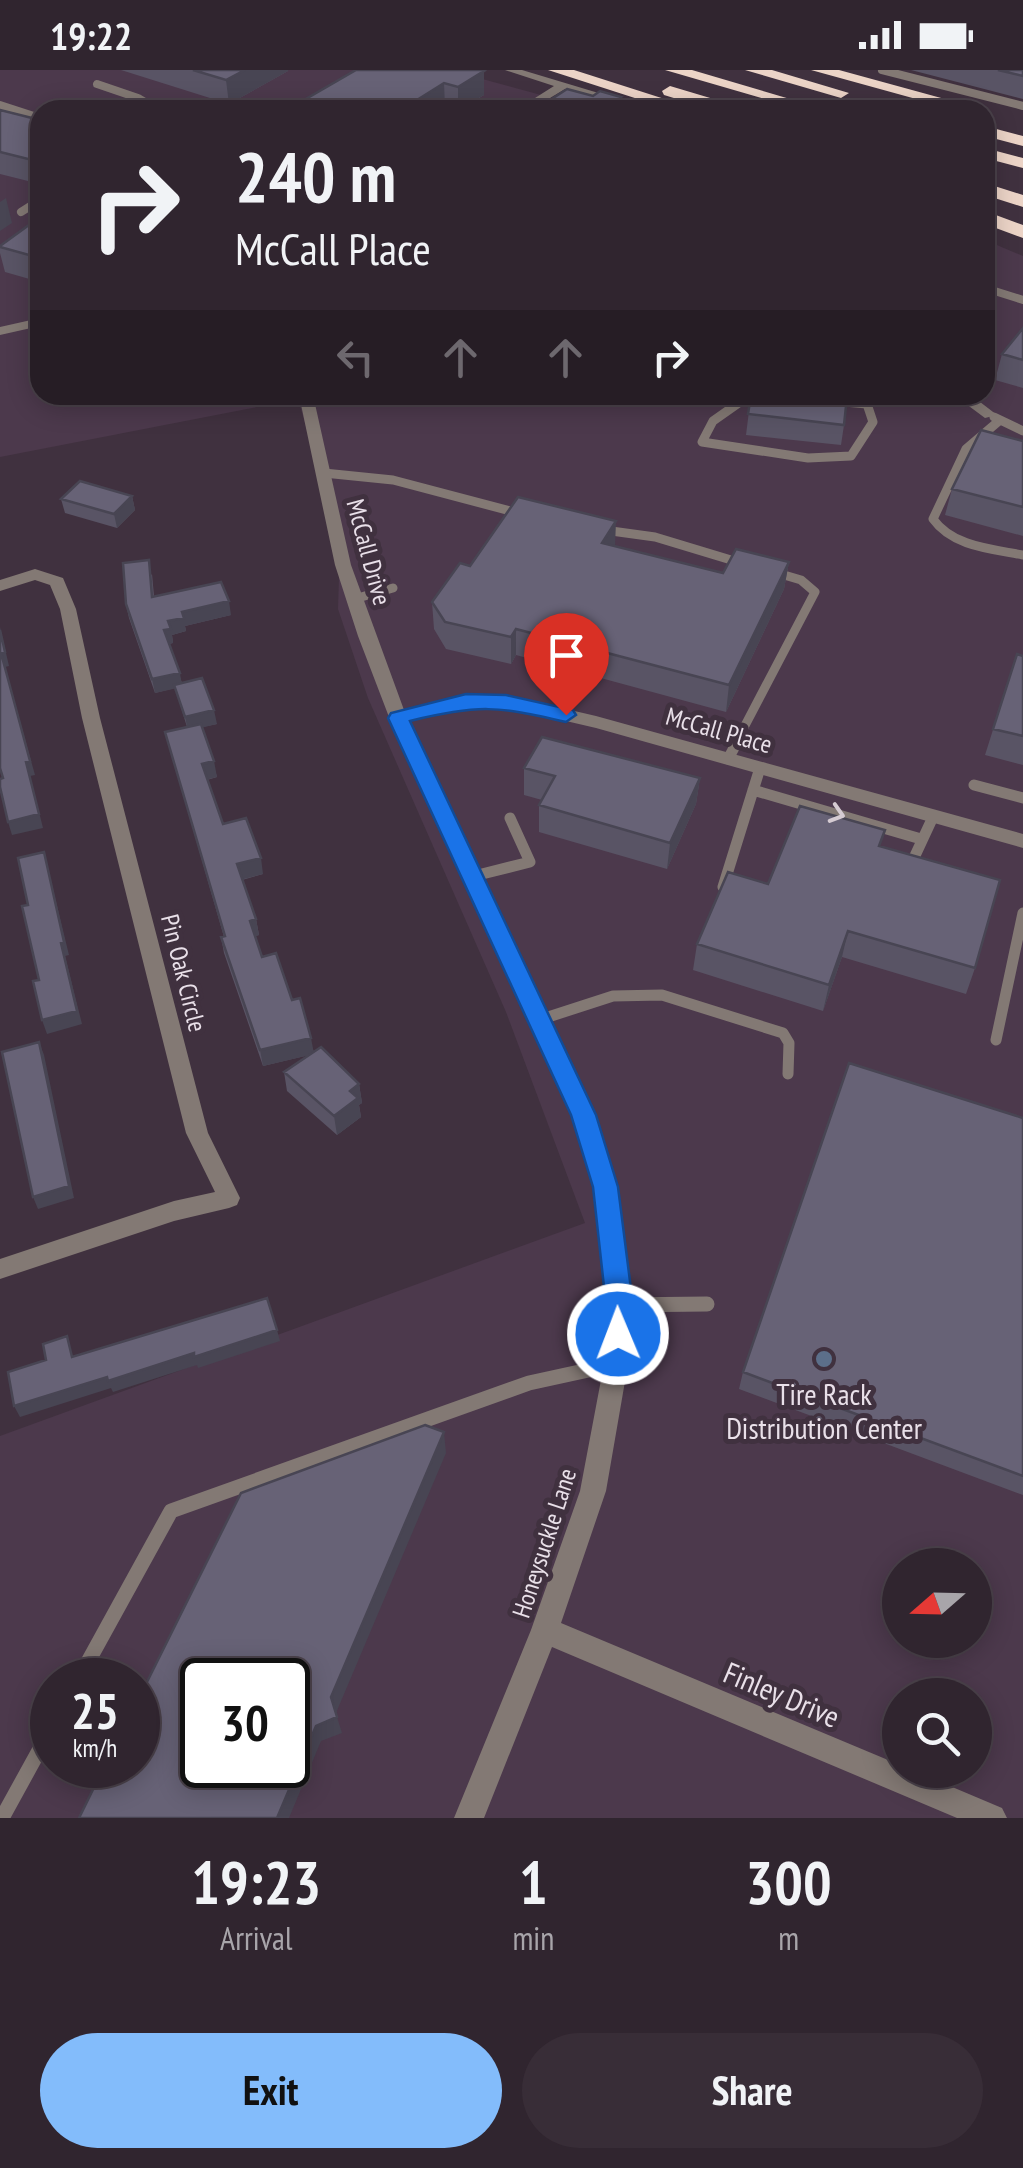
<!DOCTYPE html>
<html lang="en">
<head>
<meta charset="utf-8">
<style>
	body { margin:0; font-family:"PT Sans Narrow",sans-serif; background:#382d37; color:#f1f3f6; height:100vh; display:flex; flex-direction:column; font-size:38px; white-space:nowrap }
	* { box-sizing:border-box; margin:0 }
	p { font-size:32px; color:#a8a5aa }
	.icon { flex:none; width:55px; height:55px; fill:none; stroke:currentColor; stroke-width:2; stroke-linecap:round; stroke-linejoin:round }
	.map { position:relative; height:1748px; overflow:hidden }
	.details { display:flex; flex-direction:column; background:#30252f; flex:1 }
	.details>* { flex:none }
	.hud { position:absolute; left:30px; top:30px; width:965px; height:305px; border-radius:30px; box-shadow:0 5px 25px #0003,0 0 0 2px #4b424b; background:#30252f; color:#f1f3f6; overflow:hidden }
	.needle { width:65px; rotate:250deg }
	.buttons { position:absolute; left:882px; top:1478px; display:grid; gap:20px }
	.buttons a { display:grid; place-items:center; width:110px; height:110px; border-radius:50%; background:#30252f; box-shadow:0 5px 25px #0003,0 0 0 2px #4b424b; font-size:50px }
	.speed { position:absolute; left:30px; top:1588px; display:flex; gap:20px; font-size:50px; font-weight:700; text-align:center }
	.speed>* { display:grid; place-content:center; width:130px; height:130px; border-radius:50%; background:#30252f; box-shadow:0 5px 25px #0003,0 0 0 2px #4b424b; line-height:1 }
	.speed small { font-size:25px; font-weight:400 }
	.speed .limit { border:5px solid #111; border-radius:15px; background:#fff; color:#111 }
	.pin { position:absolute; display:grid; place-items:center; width:85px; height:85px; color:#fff; margin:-102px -42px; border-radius:50% 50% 50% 0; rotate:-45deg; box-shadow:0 0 10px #0007 }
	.pin .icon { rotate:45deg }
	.me { position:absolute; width:110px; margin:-55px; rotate:359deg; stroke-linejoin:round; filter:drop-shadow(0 0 8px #0008) }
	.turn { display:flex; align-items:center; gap:35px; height:210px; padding:0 40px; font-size:45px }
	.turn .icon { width:130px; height:130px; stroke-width:2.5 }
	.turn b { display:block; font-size:70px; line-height:85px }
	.lanes { display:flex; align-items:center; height:95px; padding:0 40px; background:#0003; justify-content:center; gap:50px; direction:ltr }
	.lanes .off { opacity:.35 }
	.eta { display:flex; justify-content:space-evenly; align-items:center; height:170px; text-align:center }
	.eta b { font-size:60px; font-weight:800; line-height:70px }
	.button { display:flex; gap:20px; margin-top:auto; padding:20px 40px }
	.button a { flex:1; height:115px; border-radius:60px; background:#83bcfb; color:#111; font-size:40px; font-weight:800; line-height:115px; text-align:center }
	.button a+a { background:#382d37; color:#f1f3f6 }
	.status { display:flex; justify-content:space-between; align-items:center; height:70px; padding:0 50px; background:#30252f; direction:ltr }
	.status svg { height:28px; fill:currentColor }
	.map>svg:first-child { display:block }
	.built { fill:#4c394c; fill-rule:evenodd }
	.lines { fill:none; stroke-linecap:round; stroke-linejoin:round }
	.service-far3 { stroke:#837974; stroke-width:8 }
	.service-far2 { stroke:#837974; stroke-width:9 }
	.service-far1 { stroke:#837974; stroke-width:11 }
	.service { stroke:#837974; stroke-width:15 }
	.minor { fill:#837974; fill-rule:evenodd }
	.motorway { fill:#ecd4c7; fill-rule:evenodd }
	.wall { fill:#595465 }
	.shaded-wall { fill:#484553 }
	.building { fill:#676276; stroke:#484553; stroke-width:2.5; fill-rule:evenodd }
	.oneway { stroke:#d5cbd2 }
	.route { fill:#1a73e8; stroke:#114b97; stroke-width:2.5 }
	.service-dot { fill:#5c6f8a; stroke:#40313f; stroke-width:4 }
	.labels { text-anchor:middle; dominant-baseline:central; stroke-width:10; stroke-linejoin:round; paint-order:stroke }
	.street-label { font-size:25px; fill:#e9e0e9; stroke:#40313f }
	.near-poi-label { font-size:30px; fill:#e9e0e9; stroke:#40313f }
	.near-street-label { font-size:30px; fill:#e9e0e9; stroke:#40313f }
</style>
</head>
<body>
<div class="status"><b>19:22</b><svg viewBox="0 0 49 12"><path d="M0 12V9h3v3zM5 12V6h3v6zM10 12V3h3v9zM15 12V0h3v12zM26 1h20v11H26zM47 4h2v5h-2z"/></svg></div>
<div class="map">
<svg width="1023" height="1748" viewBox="0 0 1023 1748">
	<rect width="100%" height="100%" fill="#40313f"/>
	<!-- built -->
	<path class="built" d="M0,0H449L596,40H40V325H985V170L1023,186V1748H0V1366L585,1153L506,942L368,628L338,539L340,474L298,329L0,387ZM900,1495H975V1570H900ZM52,1610H138V1695H52ZM202,1610H288V1695H202ZM900,1625H975V1700H900Z"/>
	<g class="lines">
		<!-- service-far3 -->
		<path class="service-far3" d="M882,0L1023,36
			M97,14L138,28L158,40
			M0,35L40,48
			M21,142L40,130
			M985,218L1023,230"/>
		<!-- service-far2 -->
		<path class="service-far2" d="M750,325L713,351L702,372L808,388L851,386L873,352L867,334
			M833,331L867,334L887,325
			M994,347L1023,361
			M1000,350L966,379L933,449C953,477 992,479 1023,485
			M324,403L393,410L522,444
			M604,460L655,467L741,493
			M354,529L393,518
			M739,667L815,522L801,510L774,502"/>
		<!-- service-far1 -->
		<path class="service-far1" d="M728,689L741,665
			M974,715L1023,728
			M753,720L921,769
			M916,797L913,790L933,747
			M474,806L530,792L510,748
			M723,817L760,698
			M542,949L613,926L662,925L783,963L789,973L788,1004
			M996,970L1023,843"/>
		<!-- service -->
		<path class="service" d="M620,1235L707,1234
			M78,1610L171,1441L529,1313L616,1294
			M2,1748L52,1657"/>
		<!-- minor -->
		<path class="minor" d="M505,0H522L655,40H637L565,19L530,40H516L554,16Z
			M40,248V256L0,265V257Z
			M299,325H313L351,495L404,640L466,625H506L596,646L1023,764V778L596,658L506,637H466L408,650L595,1045L616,1117L632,1235L628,1294L606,1421L561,1553L900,1695V1700H912L1002,1738L1007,1748H957L552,1577L484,1748H454L531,1560L580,1421L604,1294L608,1235L594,1117L573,1045L389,647L358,566L335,495Z
			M954,325H971L997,345L985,348Z
			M35,499L63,508L76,539L100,648L208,1063L240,1128L237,1135L229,1138L174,1151L0,1209V1189L174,1131L215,1122L186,1063L82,648L60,539L50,515L35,510L0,521V510Z"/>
		<!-- motorway -->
		<path class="motorway" d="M548,0H574L699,40H672Z
			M665,0H692L790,29L782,34Z
			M745,0H772L849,23L841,28Z
			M811,0H839L985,40H956Z
			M670,16L737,36L740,40H713L664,25L662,21Z
			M985,56L1023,66V76L985,66Z
			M985,78L1023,88V98L985,88Z
			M985,113L1023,125V137L985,125Z
			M985,141L1023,155V168L985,154Z"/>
	</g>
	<!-- wall -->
	<path class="wall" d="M121,0H288V1L229,34Z
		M911,0H1023V29Z
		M484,1V25L460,40L445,37L440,40H292V37Z
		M0,40L40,50V114L0,104Z
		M40,147V212L5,202L0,183V176Z
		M1023,258V318L995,310L1002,284Z
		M751,325L844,355L841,375L746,365Z
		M1023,371V466L945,445L952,419Z
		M132,426L135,440L117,458L65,443L61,429Z
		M615,476L723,503L789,492L784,519L726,642L516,585L511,594L446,579L434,559L432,532L470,496Z
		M152,504L154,526L231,545L185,556L186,561L172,565L173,573L169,574L182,613L217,654L202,657L217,707L207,710L223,754L263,804L242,810L256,849L259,865L255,866L262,887L292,930L314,982L359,1014L362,1033L359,1035L361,1047L337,1065L287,1021L284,1002L309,985L263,996L224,883L221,867H224L165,662L187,657L175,618L155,623L129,548L126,534Z
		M1017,584L1023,586V695L985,685Z
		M524,698L700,708L696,734L667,799L539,762V735L542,730L524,725Z
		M881,777L975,898L966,924L842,887L823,941L693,900L697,874L768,814Z
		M1023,1048V1425L739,1319L743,1302Z"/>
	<!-- shaded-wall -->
	<path class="shaded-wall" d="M245,0H288V1L229,34L226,10Z
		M484,1V25L458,40V17Z
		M444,13L445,37L440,40H401Z
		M621,27L620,40H602Z
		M6,128L12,153L0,161V132Z
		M132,426L135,440L117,458L114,444Z
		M616,451L615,477L602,473Z
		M789,492L784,519L726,642L729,615Z
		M229,531L231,545L185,556L186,561L172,565L173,573L167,574L164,560L168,551L182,542Z
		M0,557L9,596L5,597L35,705L30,706L43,758L12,765L8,752Z
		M516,559V585L511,594V567Z
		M180,603L182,617L155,623L152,609Z
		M214,640L217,654L188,661L185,647Z
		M214,691L217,707L205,710L202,694Z
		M700,708L696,734L667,799L670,773Z
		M44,782L69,885L65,886L82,954L47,964L42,950L61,873Z
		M261,788L263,804L240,810L237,794Z
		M256,849L259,865L253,867L250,851Z
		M848,861L842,887L823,941L829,915Z
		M311,968L314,984L263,996L260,980Z
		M39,972L44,985L74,1128L38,1139L33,1127Z
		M359,1014L362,1033L359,1035L361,1047L337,1065L334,1046L350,1021Z
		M277,1260L280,1271L198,1298L197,1295L113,1322L111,1318L20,1347L14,1336L107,1307Z
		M444,1362L446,1383L336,1643L331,1627Z
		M337,1647L342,1663L321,1671L289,1748H277L316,1656Z"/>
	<!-- building -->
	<path class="building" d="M193,0H245L226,10Z
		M356,0H480L484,1L458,17L444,13L401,40H300L292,37Z
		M998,0H1023V6Z
		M567,19L593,26L600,21L621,27L602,40H535Z
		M0,40L40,50V92L0,82Z
		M40,147V188L0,177V176Z
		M1023,258V290L1002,284Z
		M751,325H832L847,327L844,355L748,344Z
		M981,360L1023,371V437L952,419Z
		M80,411L132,426L114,444L61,429Z
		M518,427L616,451L602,473L723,503L736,479L789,492L729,615L516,559L511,567L445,552L432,532L460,493L470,496Z
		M149,490L152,527L221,512L229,531L182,542L184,548L168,551L171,559L164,560L180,603L152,609L126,534L123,493Z
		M0,560L5,582L1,583L30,691L26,692L39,744L8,752L0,717V709L3,708L0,698Z
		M1017,584L1023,586V666L993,659Z
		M202,608L214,640L185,647L174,615Z
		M201,654L214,691L202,694L223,754L246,748L261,788L237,794L256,849L250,851L262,887L276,883L292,930L300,928L311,968L260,980L221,867L225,866L165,662Z
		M542,667L700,708L670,773L539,735L555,706L524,698Z
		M800,736L885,760L879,776L1000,810L975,898L848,861L829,915L697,874L728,802L768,814Z
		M44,782L64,872L61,873L77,941L42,950L33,911L39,910L22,836L28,835L18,788Z
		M39,972L69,1116L33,1127L2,982Z
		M321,977L359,1014L350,1021L358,1028L334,1046L284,1002Z
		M849,993L1023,1048V1406L743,1302Z
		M267,1228L277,1260L194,1287V1283L108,1311L107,1307L14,1336L8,1302L46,1290L43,1274L67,1266L72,1287Z
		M425,1355L444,1362L331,1627L337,1647L316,1656L277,1748H79L105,1695H138V1630L241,1423ZM202,1610H288V1695H202Z"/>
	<!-- one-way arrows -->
	<defs><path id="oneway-chevron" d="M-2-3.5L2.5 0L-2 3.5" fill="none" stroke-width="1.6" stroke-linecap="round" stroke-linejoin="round" transform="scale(2.5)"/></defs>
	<use class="oneway" href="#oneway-chevron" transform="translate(837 744) rotate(17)"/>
	<!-- route -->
	<path class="route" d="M466,624L506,625L573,640L576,645L566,652C497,636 479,634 410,651L596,1045L618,1117L633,1235L628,1273L618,1277L609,1273L605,1264L606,1235L593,1117L571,1045L388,648L391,643Z"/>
	<!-- markers -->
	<circle class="service-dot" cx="824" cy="1289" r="10"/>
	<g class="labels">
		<!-- street labels -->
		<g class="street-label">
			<text transform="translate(369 482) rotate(75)">McCall Drive</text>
			<text transform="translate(719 660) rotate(16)">McCall Place</text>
			<text transform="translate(184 903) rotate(76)">Pin Oak Circle</text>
			<text transform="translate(544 1473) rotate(-72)">Honeysuckle Lane</text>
		</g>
		<!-- near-poi labels -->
		<g class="near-poi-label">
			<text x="824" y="1323">Tire Rack<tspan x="824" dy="34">Distribution Center</tspan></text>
		</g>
		<!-- near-street labels -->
		<g class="near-street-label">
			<text transform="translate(782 1624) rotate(23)">Finley Drive</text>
		</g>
	</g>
</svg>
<div class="buttons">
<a><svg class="needle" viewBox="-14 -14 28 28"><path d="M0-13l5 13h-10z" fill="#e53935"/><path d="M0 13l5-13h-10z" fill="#a8a5aa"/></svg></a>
<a><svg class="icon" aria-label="search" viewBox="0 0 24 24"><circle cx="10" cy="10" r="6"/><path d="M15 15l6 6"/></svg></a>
</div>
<div class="speed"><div>25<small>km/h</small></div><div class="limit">30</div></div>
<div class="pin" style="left:566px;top:645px;background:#d93025"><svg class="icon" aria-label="arrive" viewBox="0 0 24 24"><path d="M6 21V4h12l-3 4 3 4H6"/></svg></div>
<svg class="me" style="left:618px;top:1264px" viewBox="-20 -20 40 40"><circle r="17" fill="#1a73e8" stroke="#fff" stroke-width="3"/><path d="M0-11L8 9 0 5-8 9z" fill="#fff"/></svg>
<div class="hud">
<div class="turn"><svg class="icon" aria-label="right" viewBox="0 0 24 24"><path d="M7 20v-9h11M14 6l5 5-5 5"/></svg><div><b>240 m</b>McCall Place</div></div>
<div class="lanes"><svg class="icon off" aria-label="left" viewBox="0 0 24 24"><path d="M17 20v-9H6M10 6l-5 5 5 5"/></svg><svg class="icon off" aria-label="ahead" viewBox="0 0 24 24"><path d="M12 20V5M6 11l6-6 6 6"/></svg><svg class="icon off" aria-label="ahead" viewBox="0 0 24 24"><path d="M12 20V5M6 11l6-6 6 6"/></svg><svg class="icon" aria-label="right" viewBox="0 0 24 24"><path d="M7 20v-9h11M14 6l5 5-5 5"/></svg></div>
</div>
</div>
<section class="details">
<div class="eta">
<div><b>19:23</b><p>Arrival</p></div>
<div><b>1</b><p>min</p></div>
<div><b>300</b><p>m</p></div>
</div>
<div class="button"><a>Exit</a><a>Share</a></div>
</section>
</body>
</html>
